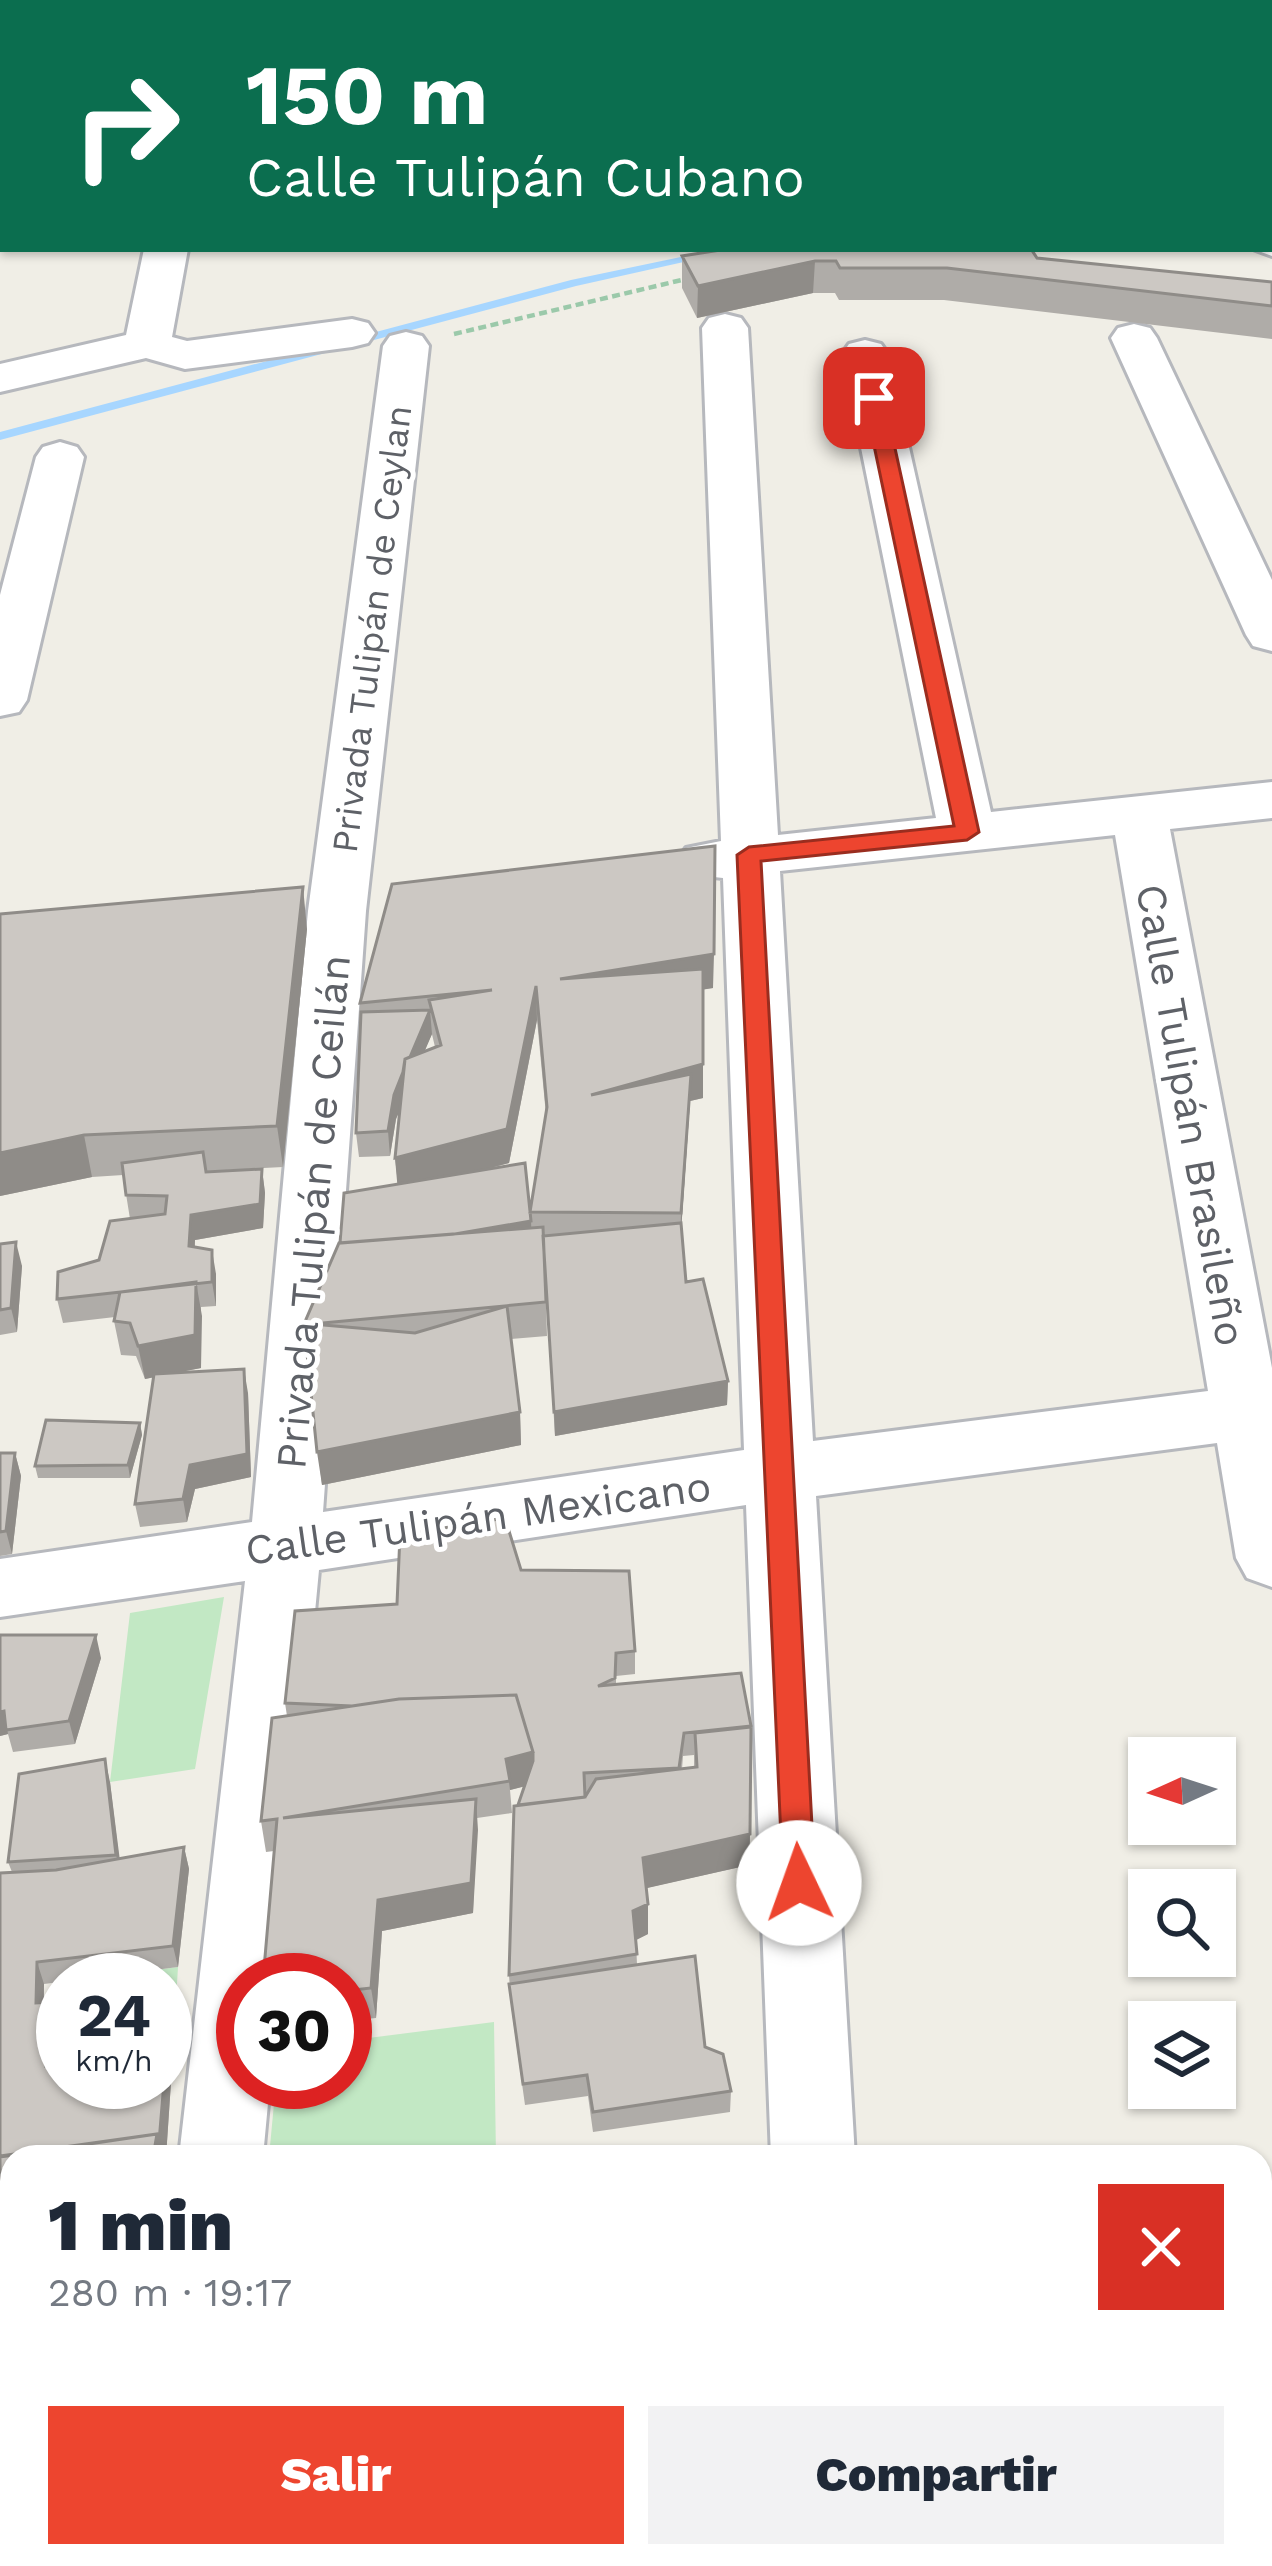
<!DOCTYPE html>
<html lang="es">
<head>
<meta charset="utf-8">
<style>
	body { margin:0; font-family:"Work Sans",sans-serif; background:#f2f2f3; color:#1f2937; height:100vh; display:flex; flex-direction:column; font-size:45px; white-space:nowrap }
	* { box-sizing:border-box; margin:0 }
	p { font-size:39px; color:#747a83 }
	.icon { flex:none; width:66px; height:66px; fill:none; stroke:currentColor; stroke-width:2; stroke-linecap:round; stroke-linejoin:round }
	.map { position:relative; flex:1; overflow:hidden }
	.sheet { position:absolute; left:0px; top:2145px; width:1272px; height:423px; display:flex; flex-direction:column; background:#fff; border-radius:36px 36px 0 0; box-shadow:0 3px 9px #0004 }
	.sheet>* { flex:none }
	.banner { position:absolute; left:0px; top:0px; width:1272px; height:252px; box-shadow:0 3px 9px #0004; background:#0b6e4f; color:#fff; overflow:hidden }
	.needle { width:78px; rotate:267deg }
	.buttons { position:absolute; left:1128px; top:1737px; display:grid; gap:24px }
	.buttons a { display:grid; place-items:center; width:108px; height:108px; border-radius:0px; background:#fff; box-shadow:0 3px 9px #0004; font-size:60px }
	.speed { position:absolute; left:36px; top:1953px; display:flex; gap:24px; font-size:60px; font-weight:700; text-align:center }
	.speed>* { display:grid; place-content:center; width:156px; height:156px; border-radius:50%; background:#fff; box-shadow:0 3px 9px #0004; line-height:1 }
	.speed small { font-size:30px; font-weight:400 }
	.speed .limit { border:18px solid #d22; background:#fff; color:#111 }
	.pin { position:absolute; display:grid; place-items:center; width:102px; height:102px; color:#fff; margin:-51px; border-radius:24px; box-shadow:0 6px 18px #0006 }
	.me { position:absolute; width:132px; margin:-66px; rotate:357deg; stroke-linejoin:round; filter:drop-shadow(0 0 9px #0008) }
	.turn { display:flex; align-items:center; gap:42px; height:252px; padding:0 48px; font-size:54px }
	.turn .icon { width:156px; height:156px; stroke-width:2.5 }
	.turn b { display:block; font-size:84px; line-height:102px }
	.round { display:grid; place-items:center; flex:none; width:126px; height:126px; border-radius:0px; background:#f2f2f3 }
	.summary { display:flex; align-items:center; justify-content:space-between; height:204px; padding:0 48px }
	h1 { font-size:72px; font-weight:800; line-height:90px }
	.cta { display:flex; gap:24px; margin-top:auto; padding:24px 48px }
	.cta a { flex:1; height:138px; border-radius:0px; background:#ed452f; color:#fff; font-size:48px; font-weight:800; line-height:138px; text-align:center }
	.cta a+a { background:#f2f2f3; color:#1f2937 }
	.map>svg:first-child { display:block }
	.green { fill:#c2e8c4 }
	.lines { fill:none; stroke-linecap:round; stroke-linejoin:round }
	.stream { fill:#a7d6ff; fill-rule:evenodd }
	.minor-casing { stroke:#b6b8bd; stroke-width:6 }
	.path { stroke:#9bc9aa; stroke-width:4.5; stroke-dasharray:8 4.5; stroke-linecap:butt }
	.minor { fill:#fff; fill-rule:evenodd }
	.wall { fill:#afaca8; fill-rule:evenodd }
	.shaded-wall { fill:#8f8c88 }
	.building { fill:#ccc8c3; stroke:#8f8c88; stroke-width:3 }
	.route { fill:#ed452f; stroke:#9a2d1f; stroke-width:3 }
	.labels { text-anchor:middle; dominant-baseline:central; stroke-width:10; stroke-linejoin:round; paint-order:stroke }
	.far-street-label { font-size:36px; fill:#5e6167; stroke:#fff }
	.street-label { font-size:42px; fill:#5e6167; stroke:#fff }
</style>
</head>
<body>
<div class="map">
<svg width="1272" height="2566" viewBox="0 0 1272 2566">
	<rect width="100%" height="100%" fill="#f0eee6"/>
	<!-- green -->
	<path class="green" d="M224,1597L195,1769L110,1782L130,1613Z
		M178,1967L172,2067L165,2068V1980H79Z
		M494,2022L496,2157H269L276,2082H345V2041Z"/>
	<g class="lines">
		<!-- stream -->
		<path class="stream" d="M1269,122H1272V130H1269Z
			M719,249H742L576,286L0,440V432L571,280Z"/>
		<!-- minor casing -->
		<g class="minor-casing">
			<path id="minor" d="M216,0H256L215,3Z
				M742,0H782V3H742Z
				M1269,52H1272V76H1269Z
				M0,57H3V81H0Z
				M1272,172V198L1269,199V173Z
				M0,188H3V214H0Z
				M1269,227H1272V256L1253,249H1269Z
				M144,249H188L172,337L187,341L352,319L368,323L375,333L368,343L352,347L185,369L146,358L0,392V364L126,335Z
				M725,314L741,318L748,328L778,835L936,818L842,354L849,344L865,340L881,344L888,354L991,812L1272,782V818L1170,829L1272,1368V1587L1247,1578L1236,1558L1217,1443L816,1496L855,2157H771L746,1505L319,1570L280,1980H243V2082H270L263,2157H179L245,1581L0,1617V1559L252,1522L308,911L383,346L390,336L406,332L422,336L429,346L366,911L323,1512L744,1450L723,878L686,874L677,861L686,848L721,841L702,328L709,318ZM1115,835L1208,1391L813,1441L780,871Z
				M1134,324L1150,328L1157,338L1272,580V651L1253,646L1246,635L1111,338L1118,328Z
				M60,442L77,447L84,457L27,700L19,712L0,716V595L36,457L43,447Z
				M133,2556H225L224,2566H132Z
				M786,2556H878L879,2566H787Z"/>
		</g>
		<!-- path -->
		<path class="path" d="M454,334L690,278"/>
		<!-- minor -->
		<use href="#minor" class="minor"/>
	</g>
	<!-- wall -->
	<path class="wall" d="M682,256L1037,258L1272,282V339L944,300H839L835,293H813L697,318L682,288Z
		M392,884L713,988L703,989V1098L690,1101L681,1231L686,1282L728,1381L727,1405L555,1436L545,1271L547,1336L511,1339L520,1412L521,1445L322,1485L304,1324L340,1243L398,1184L395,1158L400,1110L396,1119L390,1156L359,1157L356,1133L360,1003ZM537,1020L546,1115L530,1212L484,1170L509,1163ZM431,1030L435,1047L424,1051L432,1034Z
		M0,914L307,929L283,1167L206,1171L262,1169L265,1193L263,1228L195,1240V1247L216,1274V1306L201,1307V1368L179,1372L248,1393L251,1477L195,1489L187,1522L140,1527L135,1504L154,1377L145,1379L136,1356L121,1355L114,1321L115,1317L63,1323L57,1299L99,1260L130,1219L123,1175L92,1177L0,1196Z
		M0,1244L22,1266L17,1332L0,1335Z
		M140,1423L142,1435L130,1478H38L35,1466Z
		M0,1453H15L21,1476L12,1554L0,1556Z
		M521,1570L635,1651V1674L616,1676V1684L741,1673L750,1834L749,1865L646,1888L648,1934L636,1940L637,1965L705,2047L731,2091L730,2112L593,2132L588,2096L525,2105L511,2005L509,1975L518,1805L525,1786L510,1790L512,1813L477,1818L473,1913L382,1931L376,2018L345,2021V1980L274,1851L266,1852L261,1821L287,1716L285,1703L397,1604ZM694,1755V1767L682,1769L683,1756Z
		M0,1635L101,1658L75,1744L13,1752L8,1734L0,1736Z
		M110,1782L119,1858L184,1847L189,1869L178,1967L44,1984V2002H55L62,2023L56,2065L172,2067L166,2157H12V2329L0,2330V1873L12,1872L8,1862Z
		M0,2404L12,2416V2529L0,2531Z"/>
	<!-- shaded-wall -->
	<path class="shaded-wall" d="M815,261L813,293L697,318L698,286Z
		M303,887L307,929L283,1167L277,1126Z
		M714,954L713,988L561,1013L560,979Z
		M536,986L537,1020L509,1163L398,1192L395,1158Z
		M430,1010L432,1034L396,1119L390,1156L388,1131L394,1095Z
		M703,1064V1098L690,1101L680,1247L681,1213L591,1095Z
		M84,1135L92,1177L0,1196V1153Z
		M262,1169L265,1193L263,1228L195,1240L193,1270L189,1246L191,1215Z
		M531,1221L532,1245L340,1252Z
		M16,1242L22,1266L17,1332L11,1308Z
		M212,1250L216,1274V1306L212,1282Z
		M196,1282L202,1316L201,1368L145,1379L138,1346Z
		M244,1369L248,1393L251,1477L195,1489L187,1522L183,1499L190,1465Z
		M728,1381L727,1405L555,1436L554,1412Z
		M520,1412L521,1445L322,1485L317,1452Z
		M140,1423L142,1435L130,1478L128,1465Z
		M15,1453L21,1476L12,1554L6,1531Z
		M96,1635L101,1658L75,1744L69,1721Z
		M4,1711L8,1734L0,1736V1712Z
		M533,1752L534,1784L510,1790L506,1759Z
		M105,1759L110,1782L122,1877L116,1855Z
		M476,1799L478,1830L473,1913L382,1931L376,2018L371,1988L378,1900Z
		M750,1834L749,1865L643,1889V1858Z
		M184,1847L189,1869L178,1967L173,1946Z
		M648,1904V1934L634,1941L633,1911Z
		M37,1962L44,1984L43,2024L36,2003Z
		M55,2002L62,2023L53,2087L46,2066Z
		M167,2046L172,2067L166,2157H164L159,2142Z
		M157,2134L164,2157H153Z
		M7,2403L12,2416V2516L9,2510Z
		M82,2556H92L90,2566H81Z"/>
	<!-- building -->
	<path class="building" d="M727,249H1031L1037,258L1272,282V306L947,268H840L836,261H815L698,286L682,256Z
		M715,846L714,954L560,979L703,969V1064L591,1095L691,1074L681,1213L530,1212L547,1107L536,986L507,1129L395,1158L405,1059L441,1045L429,1000L492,990L360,1003L392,884Z
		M303,887L277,1126L84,1135L0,1153V914Z
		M430,1010L410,1057L405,1059L403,1072L394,1095L388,1131L356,1133L361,1012Z
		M203,1152L206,1172L262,1169L260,1204L191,1215L189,1246L212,1250V1282L57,1299L58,1272L99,1260L110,1221L165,1214L167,1196L126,1195L122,1163Z
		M525,1163L531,1221L455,1234L340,1243L344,1193Z
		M681,1223L686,1282L703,1279L728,1381L554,1412L543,1236Z
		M543,1227L546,1302L312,1324L415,1333L507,1306L520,1412L317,1452L304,1324L339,1243Z
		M16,1242L11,1308L0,1310V1244Z
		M196,1282L195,1335L138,1346L130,1323L114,1321L120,1292Z
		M244,1369L247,1454L190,1465L183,1499L135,1504L154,1374Z
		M46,1420L140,1423L128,1465L35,1466Z
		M0,1453H15L6,1531L0,1532Z
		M505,1518L521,1570L629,1571L635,1651L616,1653L615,1678L598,1686L741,1673L751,1726L684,1733L679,1768L584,1773L585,1797L518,1805L533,1761V1752L516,1695L399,1699L352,1706L285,1703L295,1611L397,1604L400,1535Z
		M0,1635H96L69,1721L6,1730L4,1711L0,1712Z
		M516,1695L533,1752L506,1759L510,1781L283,1818L476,1799L471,1883L378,1900L371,1988L345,1991V1980H263L277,1819L261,1821L272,1718L399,1699Z
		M751,1727L750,1834L643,1858L648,1904L633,1911L637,1954L509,1975L514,1806L585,1797L596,1779L697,1767L695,1733Z
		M105,1759L116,1855L8,1862L19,1774Z
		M184,1847L173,1946L37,1962L36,2003L55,2002L46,2066L63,2064V2082H164L159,2142L157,2134L0,2156V1873L56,1870Z
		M695,1956L705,2047L723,2054L731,2091L593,2112L587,2075L523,2084L509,1984Z
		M157,2134L153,2157H12V2301L0,2302V2157Z
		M7,2403L9,2510L0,2512V2404Z
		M12,2533V2556H82L81,2566H0V2534Z
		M195,2556H383L384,2566H193Z"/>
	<!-- route -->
	<path class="route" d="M867,393L884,398L979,832L967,840L761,861L815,1883L810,1894L799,1898L787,1894L783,1883L737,855L749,847L954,826L864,398Z"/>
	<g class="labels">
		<!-- far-street labels -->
		<g class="far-street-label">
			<text transform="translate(372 629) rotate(-83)">Privada Tulipán de Ceylan</text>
		</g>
		<!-- street labels -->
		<g class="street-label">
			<text transform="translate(1191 1115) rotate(80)">Calle Tulipán Brasileño</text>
			<text transform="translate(313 1212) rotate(-85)">Privada Tulipán de Ceilán</text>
			<text transform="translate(478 1518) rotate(-8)">Calle Tulipán Mexicano</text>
		</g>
	</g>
</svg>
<div class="buttons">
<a><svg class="needle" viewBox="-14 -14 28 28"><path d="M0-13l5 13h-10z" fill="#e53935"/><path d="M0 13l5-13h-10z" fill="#747a83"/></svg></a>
<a><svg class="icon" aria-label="search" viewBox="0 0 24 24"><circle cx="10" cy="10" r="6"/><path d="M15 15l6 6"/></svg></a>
<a><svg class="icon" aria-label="layers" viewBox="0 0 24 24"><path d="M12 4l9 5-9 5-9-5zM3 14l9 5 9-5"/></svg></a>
</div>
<div class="speed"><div>24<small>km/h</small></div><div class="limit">30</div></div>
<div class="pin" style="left:874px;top:398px;background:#d93025"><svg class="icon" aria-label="arrive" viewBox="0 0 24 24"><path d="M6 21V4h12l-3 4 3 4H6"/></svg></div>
<svg class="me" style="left:799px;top:1883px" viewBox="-20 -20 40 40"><circle r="19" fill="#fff"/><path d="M0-13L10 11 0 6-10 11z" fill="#ed452f"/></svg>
<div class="banner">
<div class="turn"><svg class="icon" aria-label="right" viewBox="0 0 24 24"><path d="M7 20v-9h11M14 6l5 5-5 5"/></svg><div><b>150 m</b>Calle Tulipán Cubano</div></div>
</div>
<section class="sheet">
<div class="summary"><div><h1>1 min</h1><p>280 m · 19:17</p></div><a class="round" style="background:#d93025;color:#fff"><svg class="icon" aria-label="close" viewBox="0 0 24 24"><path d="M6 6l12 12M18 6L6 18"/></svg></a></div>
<div class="cta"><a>Salir</a><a>Compartir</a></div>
</section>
</div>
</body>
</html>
